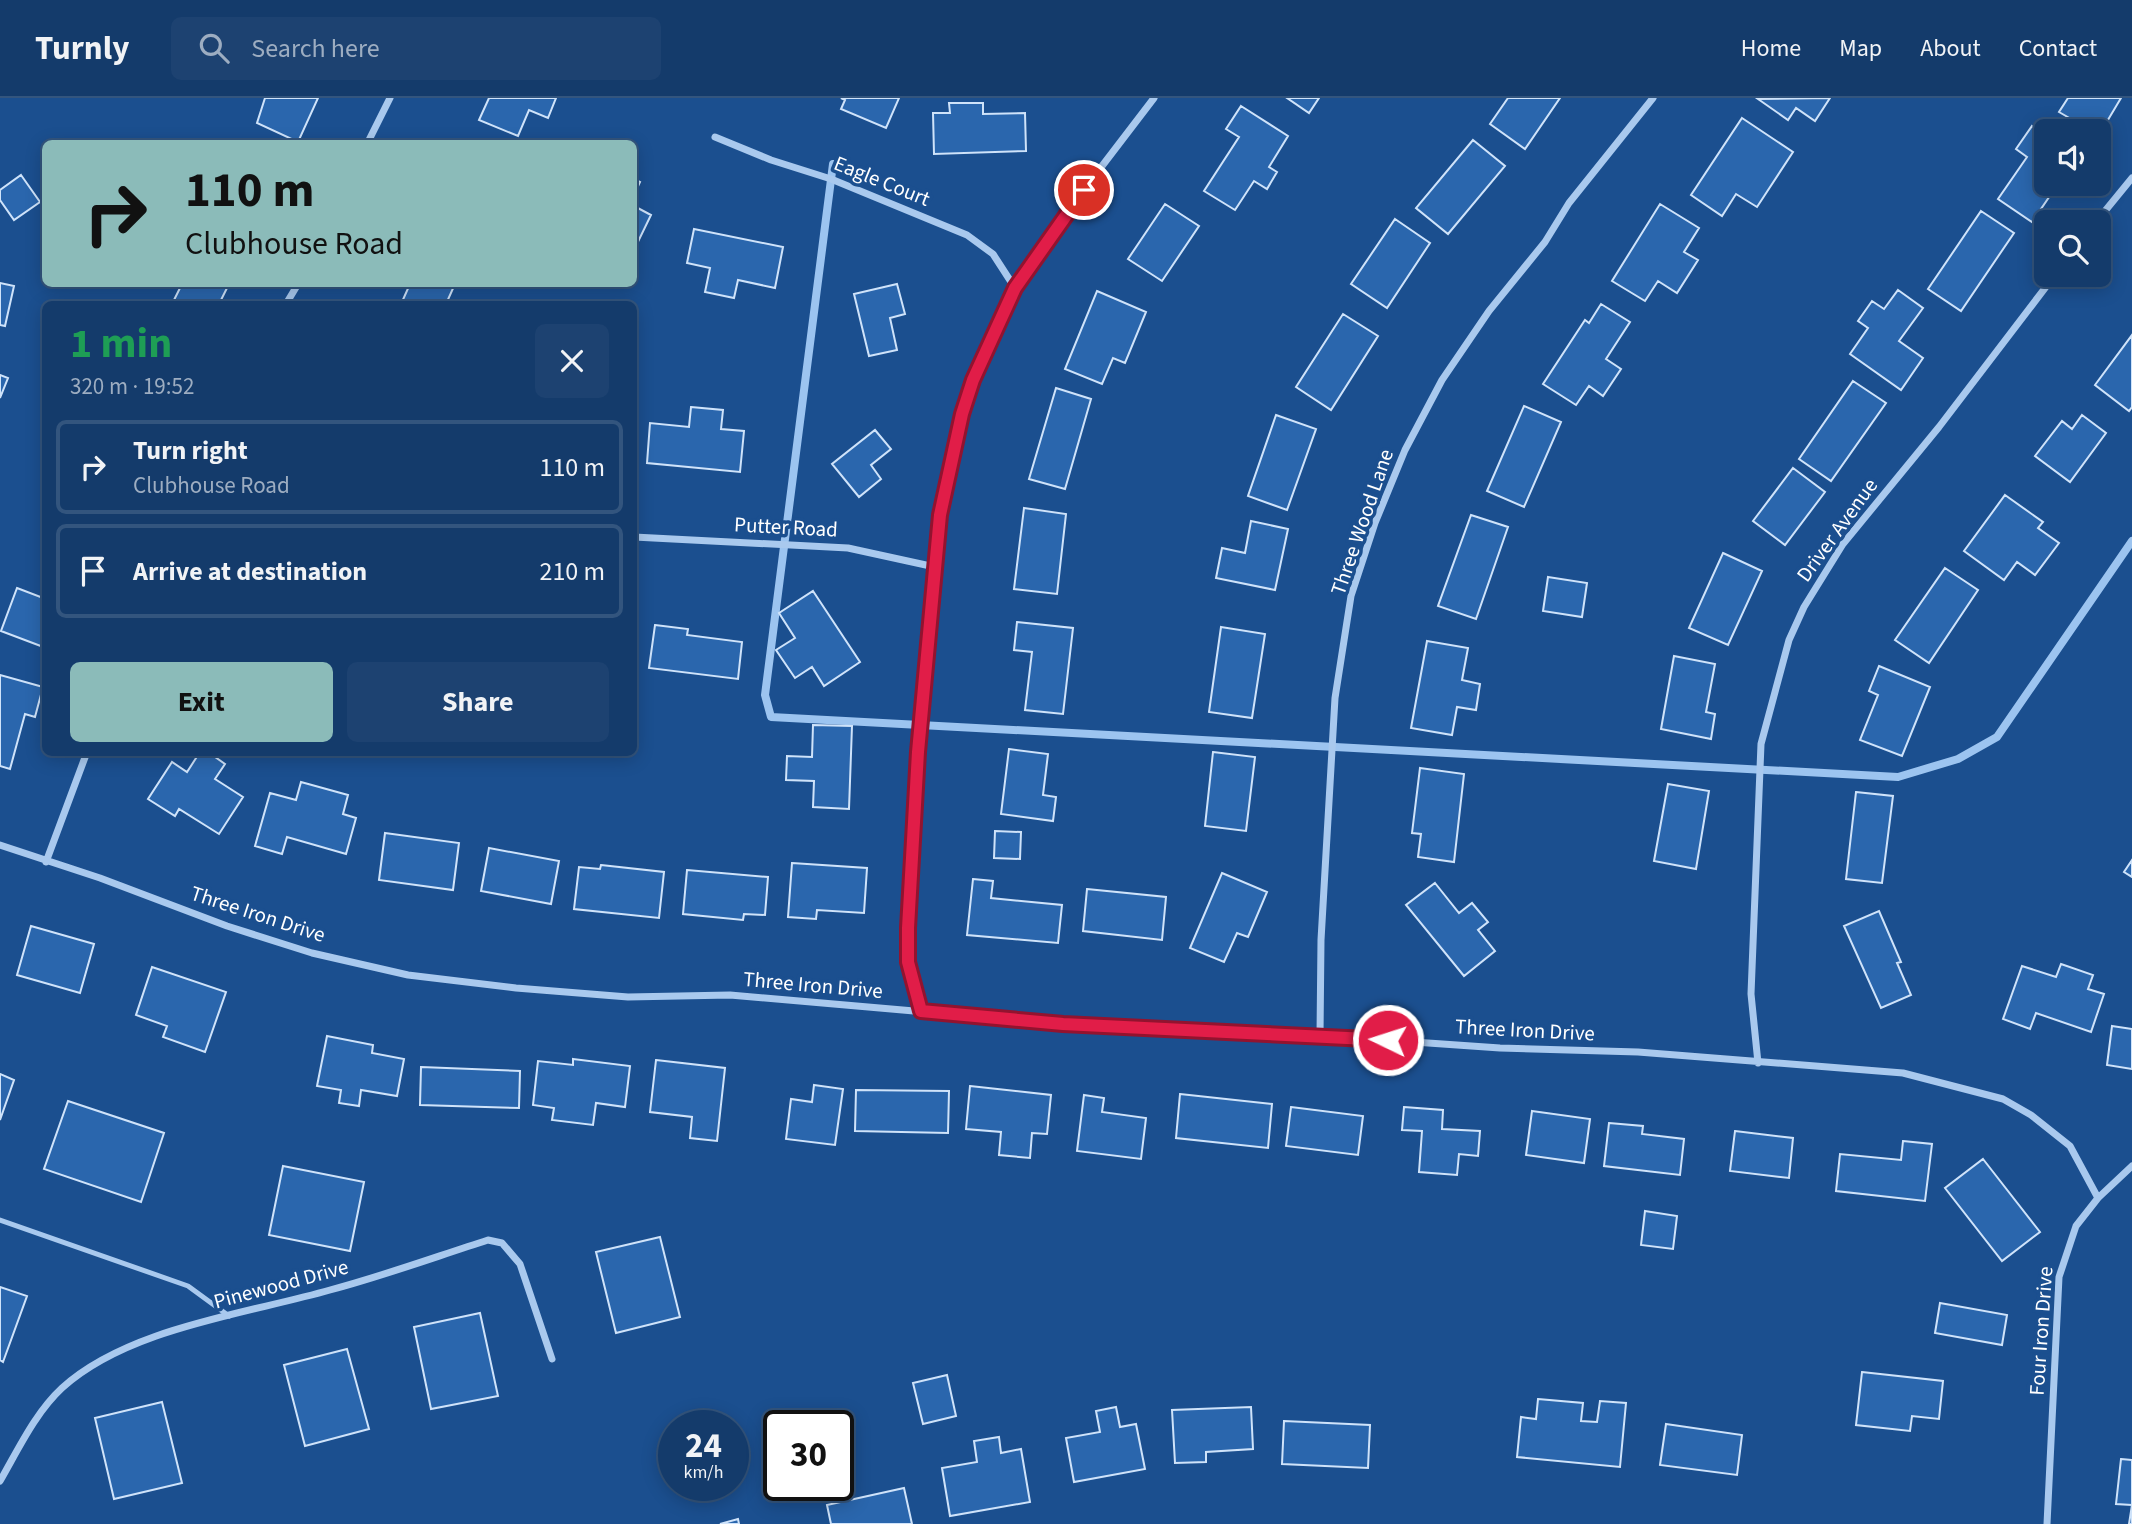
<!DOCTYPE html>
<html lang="en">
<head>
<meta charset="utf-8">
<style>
	body { margin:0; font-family:"Source Sans 3",sans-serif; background:#1d4271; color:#f1f3f6; height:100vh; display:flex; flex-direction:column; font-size:26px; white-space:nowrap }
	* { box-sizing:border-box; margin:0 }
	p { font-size:23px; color:#9dadc1 }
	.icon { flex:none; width:38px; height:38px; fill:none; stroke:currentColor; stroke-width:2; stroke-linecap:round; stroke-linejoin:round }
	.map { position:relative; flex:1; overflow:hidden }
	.sheet { position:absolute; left:42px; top:203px; width:595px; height:455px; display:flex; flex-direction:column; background:#143b6b; border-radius:10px; box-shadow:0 4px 18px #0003,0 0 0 2px #33557e }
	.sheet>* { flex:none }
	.guide { position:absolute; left:42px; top:42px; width:595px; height:147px; border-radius:10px; box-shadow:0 4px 18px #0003,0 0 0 2px #33557e; background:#8bbbb9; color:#111; overflow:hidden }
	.buttons { position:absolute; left:2034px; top:21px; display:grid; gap:14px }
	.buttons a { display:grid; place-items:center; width:77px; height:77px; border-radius:10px; background:#143b6b; box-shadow:0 4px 18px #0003,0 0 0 2px #33557e; font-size:35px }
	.speed { position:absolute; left:658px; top:1312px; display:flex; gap:14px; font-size:35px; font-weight:700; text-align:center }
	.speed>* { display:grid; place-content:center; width:91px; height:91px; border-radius:50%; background:#143b6b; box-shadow:0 4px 18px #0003,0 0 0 2px #33557e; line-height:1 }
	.speed small { font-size:18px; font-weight:400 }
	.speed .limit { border:4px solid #111; border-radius:10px; background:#fff; color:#111 }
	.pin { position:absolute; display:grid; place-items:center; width:60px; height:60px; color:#fff; margin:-30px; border:4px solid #fff; border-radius:50%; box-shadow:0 2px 7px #0007 }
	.me { position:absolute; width:77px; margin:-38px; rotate:274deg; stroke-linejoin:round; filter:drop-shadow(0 0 5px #0008) }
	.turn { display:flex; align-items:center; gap:24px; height:147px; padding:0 28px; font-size:32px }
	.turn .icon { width:91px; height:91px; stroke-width:2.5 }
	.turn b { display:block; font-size:49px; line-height:60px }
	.round { display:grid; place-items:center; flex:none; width:74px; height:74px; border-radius:10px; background:#1d4271 }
	.summary { display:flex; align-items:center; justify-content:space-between; height:119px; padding:0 28px }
	h1 { font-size:42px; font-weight:700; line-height:52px; color:#1e9e55 }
	.action { display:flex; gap:14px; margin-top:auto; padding:14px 28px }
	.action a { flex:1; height:80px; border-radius:10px; background:#8bbbb9; color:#111; font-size:28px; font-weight:700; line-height:80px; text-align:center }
	.action a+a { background:#1d4271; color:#f1f3f6 }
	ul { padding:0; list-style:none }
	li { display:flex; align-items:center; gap:21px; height:94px; margin:0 14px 10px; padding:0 14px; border:4px solid #33557e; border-radius:10px }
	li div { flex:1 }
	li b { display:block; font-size:26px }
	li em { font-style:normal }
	header { display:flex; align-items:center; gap:42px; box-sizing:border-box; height:98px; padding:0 35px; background:#143b6b; border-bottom:2px solid #33557e }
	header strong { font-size:33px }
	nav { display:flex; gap:38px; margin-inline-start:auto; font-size:24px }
	.search { width:490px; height:63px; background:#1d4271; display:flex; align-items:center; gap:18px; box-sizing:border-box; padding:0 24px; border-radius:10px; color:#9dadc1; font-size:26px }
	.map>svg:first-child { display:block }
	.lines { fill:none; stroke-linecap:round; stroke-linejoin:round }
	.stream { stroke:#9cc4f0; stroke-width:8 }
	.building { fill:#2a66ad; stroke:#cfe3fa; stroke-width:2 }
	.service { stroke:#a9c9ee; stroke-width:5 }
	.minor { stroke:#a9c9ee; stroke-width:7 }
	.route-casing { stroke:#92132f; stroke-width:18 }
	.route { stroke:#e11d48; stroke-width:12 }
	.labels { text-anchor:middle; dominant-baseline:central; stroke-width:7; stroke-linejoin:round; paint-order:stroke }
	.street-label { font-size:21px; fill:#fff; stroke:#1b4f8f }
</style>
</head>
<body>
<header>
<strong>Turnly</strong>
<div class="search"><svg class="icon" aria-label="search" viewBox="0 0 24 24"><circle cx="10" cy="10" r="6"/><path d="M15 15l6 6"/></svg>Search here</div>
<nav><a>Home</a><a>Map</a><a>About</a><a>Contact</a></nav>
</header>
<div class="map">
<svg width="2132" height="1426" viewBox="0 0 2132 1426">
	<rect width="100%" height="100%" fill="#1b4f8f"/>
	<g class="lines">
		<!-- stream -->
		<path class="stream" d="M833,66L765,597L771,619L1898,679L1958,661L1997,639L2132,443"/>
	</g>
	<!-- building -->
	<path class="building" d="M265,0H318L298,44L257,25Z
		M489,0H556L548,20L529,12L518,38L479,22Z
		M841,0H899L886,30L841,11L845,2Z
		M1287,0H1319L1309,15Z
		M1508,0H1560L1525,51L1490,26Z
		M1830,0L1815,23L1796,10L1788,22L1758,1Z
		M2068,0H2121L2099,37L2098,33H2092L2059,14Z
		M949,5H983V16L1025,15L1026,53L934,56L933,15H950Z
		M1241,8L1288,38L1269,69L1277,74L1267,91L1254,83L1235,112L1204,93L1239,39L1226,31Z
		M1742,20L1793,54L1757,109L1736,96L1722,118L1691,97Z
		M2032,28L2046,38V86H2058L2032,124L1998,101L2027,59L2016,51Z
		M1473,42L1505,68L1448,136L1416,110Z
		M21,77L40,104L14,122L0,102V92Z
		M634,81L640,84L634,97Z
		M1165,106L1199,128L1162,183L1128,161Z
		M1660,106L1699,130L1684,154L1698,162L1677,195L1658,183L1645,203L1612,183Z
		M634,108L651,117L634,152Z
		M1981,113L2014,135L1961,213L1928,191Z
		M1395,121L1430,145L1387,210L1351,186Z
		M694,131L783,149L775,190L738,182L734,200L705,194L710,170L687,165Z
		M0,185L14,188L5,228L0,227Z
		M170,186H229L219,206H172L180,190Z
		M410,186H455L446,206H401Z
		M897,186L905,216L890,220L897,252L869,258L854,196Z
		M1898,192L1923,210L1899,243L1923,260L1901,292L1850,256L1868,230L1858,223L1872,203L1884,211Z
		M1097,193L1146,214L1125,265L1113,260L1102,286L1065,271Z
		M1601,206L1630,224L1606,261L1621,271L1603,298L1589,288L1576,307L1543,286L1585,222L1589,225Z
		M1343,216L1378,238L1331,312L1296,289Z
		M2132,237V309L2129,313L2095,287Z
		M0,277L8,280L0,300Z
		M1853,283L1886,305L1831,383L1799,361Z
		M1056,290L1091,301L1065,391L1029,381Z
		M1524,308L1561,324L1524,409L1487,393Z
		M691,309L723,312L721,331L744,333L740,374L647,365L650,325L689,329Z
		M1276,317L1316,331L1287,412L1248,398Z
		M2082,317L2106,335L2070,384L2035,358L2062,323L2072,331Z
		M875,332L891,351L871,367L881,381L859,399L832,366Z
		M1793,370L1825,394L1785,447L1753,423Z
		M2005,397L2043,424L2038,430L2059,445L2035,477L2017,464L2004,482L1964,453Z
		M1024,410L1066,416L1057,496L1014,491Z
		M1471,417L1508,429L1476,521L1438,508Z
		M1251,423L1288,431L1275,492L1216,480L1222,450L1245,455Z
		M1723,455L1762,473L1728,547L1689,530Z
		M1945,470L1978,492L1929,565L1895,542Z
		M1548,479L1587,485L1582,519L1543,513Z
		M17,490L43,500L46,493V550L1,533Z
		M813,493L860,564L824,588L812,569L795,580L776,552L795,540L779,515Z
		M1017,524L1073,530L1063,616L1025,612L1032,554L1014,552Z
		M655,527L688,531L687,537L742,544L738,581L649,570Z
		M1221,529L1265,536L1252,620L1209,614Z
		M1427,543L1468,550L1462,582L1480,586L1476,612L1457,609L1452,637L1411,630Z
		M1674,558L1715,566L1706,614L1715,616L1711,641L1661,631Z
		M1879,568L1930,589L1902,658L1860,642L1878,597L1869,593Z
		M0,577L43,589L35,619L25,616L10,671L0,668Z
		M813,627L852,628L849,711L813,709L814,683L786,682L787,658L812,659Z
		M1009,651L1048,656L1043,697L1056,699L1053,723L1001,716Z
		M200,654H208L225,666L215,681L243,699L219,736L179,711L175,718L148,701L172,664L187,674Z
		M1213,654L1255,659L1246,733L1205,728Z
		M1420,670L1464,676L1454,764L1418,759L1421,736L1412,735Z
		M301,684L348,697L343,716L356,720L346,756L287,739L282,756L255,748L270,695L296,702Z
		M1668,686L1709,693L1696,771L1654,763Z
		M1856,694L1893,698L1882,785L1846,781Z
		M995,733L1021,734L1020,761L994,760Z
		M385,735L459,745L453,792L379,782Z
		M489,750L559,763L551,806L481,793Z
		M2132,762V779L2124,774Z
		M792,765L867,770L864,815L817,812L816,821L788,819Z
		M601,767L664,774L659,820L574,811L579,769L600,771Z
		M687,772L768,779L765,817L744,816L743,822L683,816Z
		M1222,775L1267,794L1248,839L1237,835L1224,864L1190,850Z
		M973,781L993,783L991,800L1062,807L1058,845L967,837Z
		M1435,785L1459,815L1472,805L1488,824L1478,832L1495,853L1464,878L1406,807Z
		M1087,791L1166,799L1162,842L1083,833Z
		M1879,813L1901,864L1897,865L1911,897L1881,910L1844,828Z
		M31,828L94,846L80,895L17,877Z
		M2061,866L2093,877L2088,891L2104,896L2091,934L2036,915L2030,931L2003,921L2022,868L2056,879Z
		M152,869L226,894L205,954L163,939L167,928L136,917Z
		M2112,928L2132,931V971L2107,967Z
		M327,938L373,947L372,955L404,961L397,998L361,992L359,1008L339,1005L341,992L317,988Z
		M573,961L630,968L625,1009L596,1005L593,1027L552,1022L554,1010L533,1007L538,963L573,967Z
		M656,962L725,970L717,1043L690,1040L692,1019L650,1014Z
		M421,969L520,973L519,1010L420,1007Z
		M0,976L14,982L0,1022Z
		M814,987L843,991L835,1047L786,1041L791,1001L812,1004Z
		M970,988L1051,997L1047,1036L1032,1035L1030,1060L999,1057L1001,1034L966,1031Z
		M856,992L949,993L948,1035L855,1033Z
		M1180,996L1272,1006L1268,1050L1176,1040Z
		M1084,997L1104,1000L1102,1014L1146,1020L1141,1061L1077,1053Z
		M68,1003L164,1035L141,1104L44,1071Z
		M1291,1009L1363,1018L1358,1057L1286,1048Z
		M1404,1009L1443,1012L1442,1031L1480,1033L1478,1058L1459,1056L1457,1077L1419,1074L1422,1033L1402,1032Z
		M1532,1013L1590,1021L1584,1065L1526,1057Z
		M1609,1025L1643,1028L1642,1036L1684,1041L1680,1077L1604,1068Z
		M1735,1033L1793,1040L1789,1080L1730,1073Z
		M1903,1043L1932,1046L1925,1103L1836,1093L1840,1056L1901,1062Z
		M1983,1061L2040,1134L2002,1163L1945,1090Z
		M283,1068L364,1084L350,1153L269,1137Z
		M1645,1113L1677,1118L1673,1151L1641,1147Z
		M660,1139L680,1219L616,1235L596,1154Z
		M0,1189L27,1198L3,1264L0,1262Z
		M1940,1205L2007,1217L2002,1247L1935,1235Z
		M480,1215L498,1298L431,1311L414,1229Z
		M347,1251L369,1331L305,1348L284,1267Z
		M1862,1274L1943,1283L1939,1321L1912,1318L1910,1333L1856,1327Z
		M947,1277L956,1318L923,1326L913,1285Z
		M1538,1301L1583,1305L1581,1323L1597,1324L1600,1303L1626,1305L1620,1369L1517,1359L1521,1319L1536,1321Z
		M162,1304L182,1385L114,1401L95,1320Z
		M1116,1309L1120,1329L1136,1326L1145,1371L1074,1384L1066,1340L1100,1334L1096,1313Z
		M1251,1309L1253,1351L1206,1354V1364L1175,1365L1172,1312Z
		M1284,1323L1370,1327L1368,1370L1282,1366Z
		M1666,1326L1742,1337L1737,1377L1660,1367Z
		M674,1335V1373L665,1337Z
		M999,1339L1001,1355L1021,1351L1030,1404L950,1418L942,1370L977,1364L974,1343Z
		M2121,1361L2132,1362V1426H2129L2132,1407L2116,1406Z
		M904,1390L912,1426H831L827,1407Z
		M738,1421L739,1426H720Z"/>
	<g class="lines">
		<!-- service -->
		<path class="service" d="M0,1122L188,1188L229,1218"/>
		<!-- minor -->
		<path class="minor" d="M715,39L771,62L831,81L967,137L993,156L1015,190
			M367,46L390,0
			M2096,124L2132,80
			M286,206L298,186
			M634,439L848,450L935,469
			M0,747L100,780L227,828L312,855L408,877L516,890L628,899L730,897L1063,926L1241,932L1500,950L1638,954L1903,975L2003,1001L2031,1017L2070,1048L2098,1100
			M46,764L87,654
			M921,913L908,864V830L917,654L927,572L935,448L962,316L973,282L1015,190L1073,106L1154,0
			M1320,937L1321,842L1335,600L1351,498L1375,425L1405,352L1442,282L1489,213L1545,144L1569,105L1653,0
			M1758,965L1751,896L1761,646L1789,542L1804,509L1843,446L1939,329L2055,177
			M0,1383C18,1352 35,1315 62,1290C128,1230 246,1216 330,1192C383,1178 435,1159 488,1142L502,1145L520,1166L552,1261
			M2047,1426L2059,1179L2076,1128L2098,1100L2132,1068"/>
	</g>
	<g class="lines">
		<!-- route casing -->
		<g class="route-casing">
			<path id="route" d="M1084,92L1015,190L973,282L962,316L940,417L918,654L908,830V864L921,913L1063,926L1388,942"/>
		</g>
		<!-- route -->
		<use href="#route" class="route"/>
	</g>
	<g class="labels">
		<!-- street labels -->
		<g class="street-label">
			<text transform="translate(882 83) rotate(22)">Eagle Court</text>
			<text transform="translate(1362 424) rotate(-71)">Three Wood Lane</text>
			<text transform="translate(786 429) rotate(3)">Putter Road</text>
			<text transform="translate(1837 432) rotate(-54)">Driver Avenue</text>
			<text transform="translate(258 816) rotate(18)">Three Iron Drive</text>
			<text transform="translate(813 887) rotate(5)">Three Iron Drive</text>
			<text transform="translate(1525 932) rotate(3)">Three Iron Drive</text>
			<text transform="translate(281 1186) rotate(-15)">Pinewood Drive</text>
			<text transform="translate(2041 1233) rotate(-86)">Four Iron Drive</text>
		</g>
	</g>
</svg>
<div class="buttons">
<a><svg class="icon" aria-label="sound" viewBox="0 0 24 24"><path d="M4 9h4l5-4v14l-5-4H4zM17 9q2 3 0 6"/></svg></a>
<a><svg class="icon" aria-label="search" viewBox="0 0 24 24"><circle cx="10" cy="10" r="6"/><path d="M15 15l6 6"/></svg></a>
</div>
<div class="speed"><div>24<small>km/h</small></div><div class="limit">30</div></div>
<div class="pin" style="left:1084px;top:92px;background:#d93025"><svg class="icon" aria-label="arrive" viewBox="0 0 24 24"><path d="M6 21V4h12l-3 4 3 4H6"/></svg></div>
<svg class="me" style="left:1388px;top:942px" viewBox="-20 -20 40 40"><circle r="17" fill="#e11d48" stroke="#fff" stroke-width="3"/><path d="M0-11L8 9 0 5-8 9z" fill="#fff"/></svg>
<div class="guide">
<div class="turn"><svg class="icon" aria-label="right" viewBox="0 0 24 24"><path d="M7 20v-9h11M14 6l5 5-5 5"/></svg><div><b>110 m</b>Clubhouse Road</div></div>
</div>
<section class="sheet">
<div class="summary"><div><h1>1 min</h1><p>320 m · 19:52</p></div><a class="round"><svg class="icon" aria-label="close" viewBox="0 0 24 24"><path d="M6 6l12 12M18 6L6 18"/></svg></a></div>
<ul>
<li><svg class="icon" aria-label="right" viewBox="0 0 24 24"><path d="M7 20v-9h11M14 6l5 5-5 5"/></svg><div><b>Turn right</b><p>Clubhouse Road</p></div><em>110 m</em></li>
<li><svg class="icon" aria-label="arrive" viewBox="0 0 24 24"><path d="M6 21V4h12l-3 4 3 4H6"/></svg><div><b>Arrive at destination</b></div><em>210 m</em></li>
</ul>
<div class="action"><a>Exit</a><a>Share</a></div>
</section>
</div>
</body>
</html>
